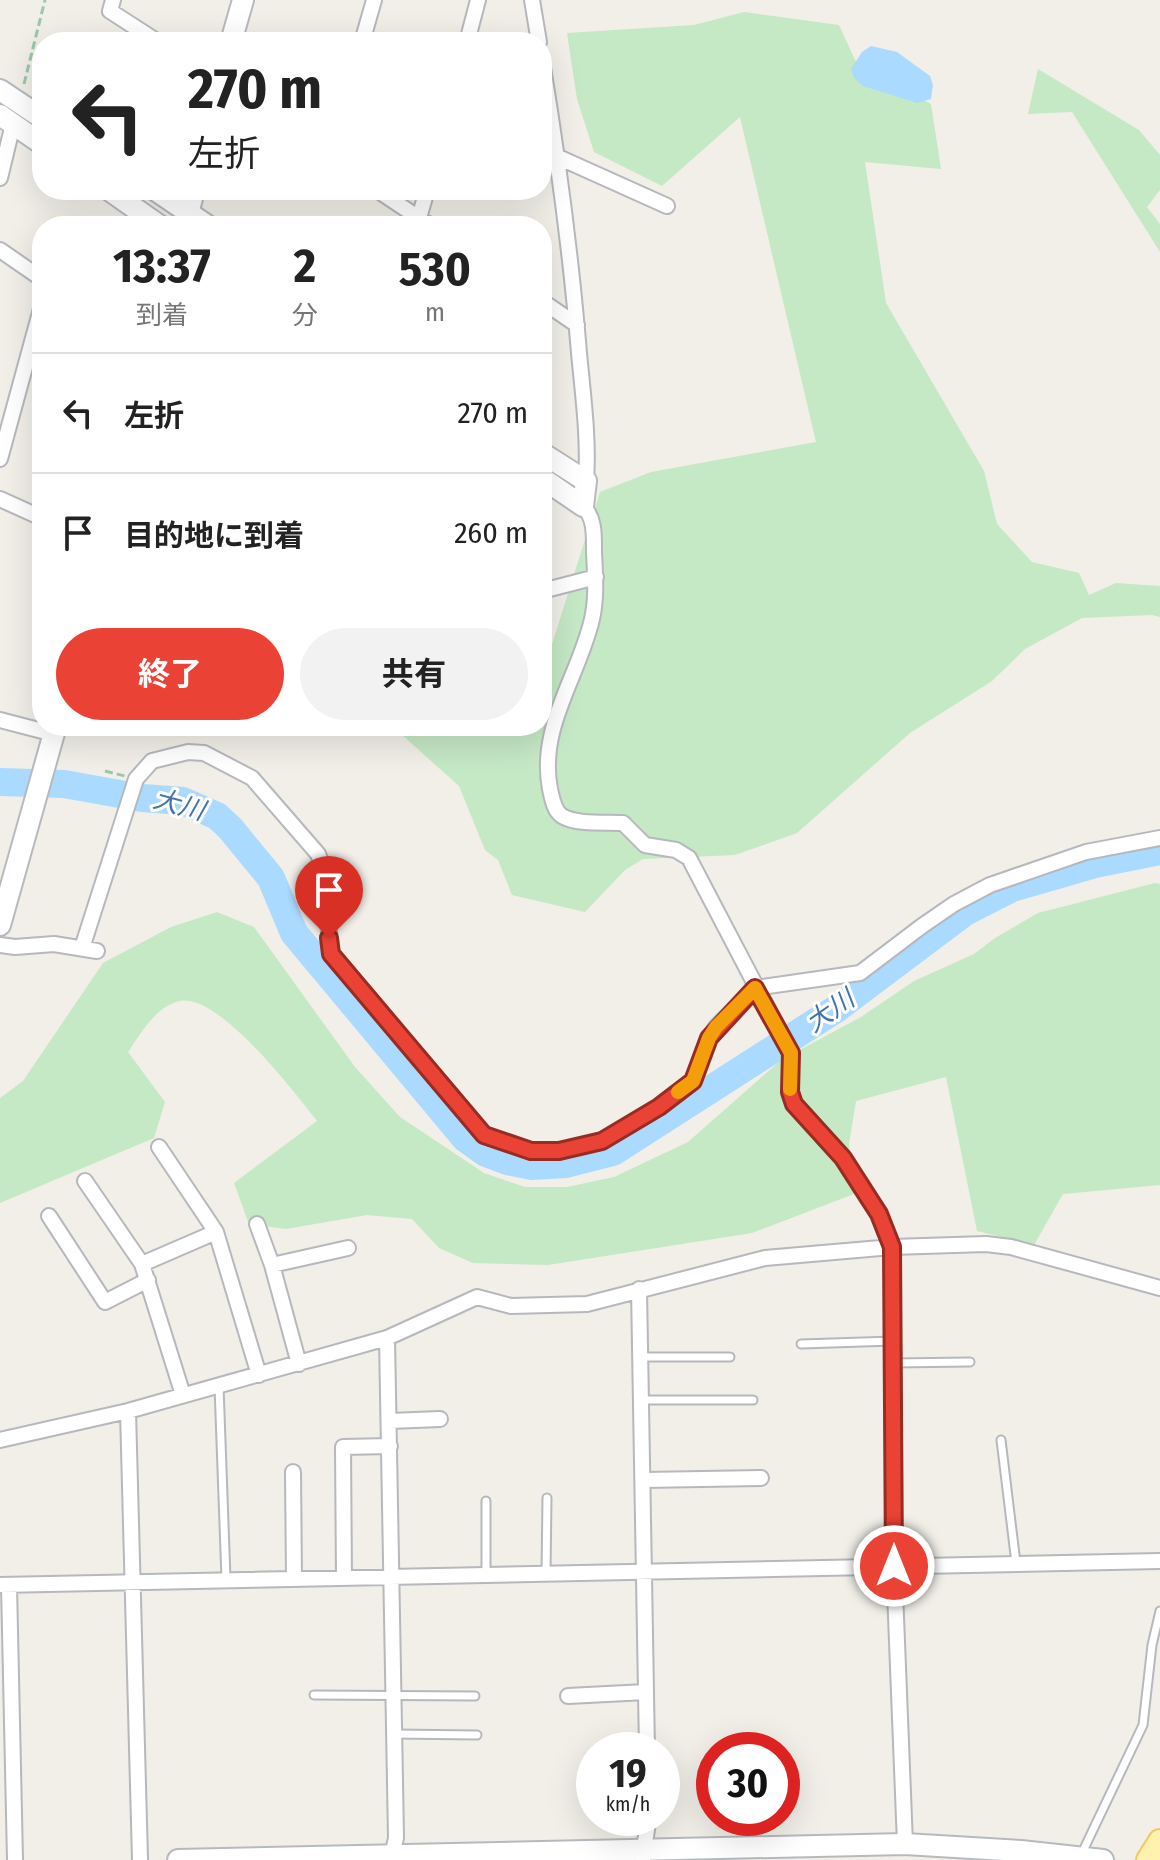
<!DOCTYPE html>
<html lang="ja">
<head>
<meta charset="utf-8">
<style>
	body { margin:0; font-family:"Fira Sans Condensed","Noto Sans JP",sans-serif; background:#f2f2f2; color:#222; height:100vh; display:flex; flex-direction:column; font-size:30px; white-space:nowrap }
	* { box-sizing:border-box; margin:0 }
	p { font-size:26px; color:#767676 }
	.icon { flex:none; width:44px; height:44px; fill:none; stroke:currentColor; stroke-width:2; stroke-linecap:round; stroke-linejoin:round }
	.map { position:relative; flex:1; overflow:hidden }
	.sheet { position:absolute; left:32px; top:216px; width:520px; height:520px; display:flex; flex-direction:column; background:#fff; border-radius:32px; box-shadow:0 8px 32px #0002 }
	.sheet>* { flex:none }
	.guide { position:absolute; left:32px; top:32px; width:520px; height:168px; border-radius:32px; box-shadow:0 8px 32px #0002; background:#fff; color:#222; overflow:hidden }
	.speed { position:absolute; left:576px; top:1732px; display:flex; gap:16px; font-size:40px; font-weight:700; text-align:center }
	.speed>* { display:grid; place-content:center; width:104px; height:104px; border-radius:50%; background:#fff; box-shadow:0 8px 32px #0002; line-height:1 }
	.speed small { font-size:20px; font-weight:400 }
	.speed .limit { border:12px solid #d22; background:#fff; color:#111 }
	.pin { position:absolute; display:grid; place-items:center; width:68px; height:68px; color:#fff; margin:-82px -34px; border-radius:50% 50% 50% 0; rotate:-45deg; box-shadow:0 0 8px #0007 }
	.pin .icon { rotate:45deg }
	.me { position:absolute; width:88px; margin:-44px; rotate:0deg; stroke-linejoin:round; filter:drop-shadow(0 0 6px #0008) }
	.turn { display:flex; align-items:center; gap:28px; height:168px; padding:0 24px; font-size:36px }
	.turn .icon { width:104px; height:104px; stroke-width:2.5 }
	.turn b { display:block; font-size:56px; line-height:68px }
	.eta { display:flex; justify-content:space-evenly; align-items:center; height:136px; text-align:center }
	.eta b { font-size:48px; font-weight:700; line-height:56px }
	.cta { display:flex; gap:16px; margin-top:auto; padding:16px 24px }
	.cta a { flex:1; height:92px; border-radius:48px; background:#ea4335; color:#fff; font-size:32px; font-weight:700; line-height:92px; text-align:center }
	.cta a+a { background:#f2f2f2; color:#222 }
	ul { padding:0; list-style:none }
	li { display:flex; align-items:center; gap:24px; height:120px; padding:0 24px; border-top:2px solid #e0e0e0 }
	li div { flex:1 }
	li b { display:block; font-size:30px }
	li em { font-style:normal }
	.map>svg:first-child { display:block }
	.green { fill:#c5e8c5 }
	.water { fill:#aadaff }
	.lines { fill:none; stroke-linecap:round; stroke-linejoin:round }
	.river { stroke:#aadaff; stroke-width:28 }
	.lane-casing { stroke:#b5b8bc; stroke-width:11 }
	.street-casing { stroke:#b5b8bc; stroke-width:18 }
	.secondary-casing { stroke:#b6babf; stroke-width:24 }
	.primary-casing { stroke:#f2c960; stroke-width:26 }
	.path { stroke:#9cc7a9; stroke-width:3; stroke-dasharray:8 4; stroke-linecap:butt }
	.lane { stroke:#fff; stroke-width:7 }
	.street { stroke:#fff; stroke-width:14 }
	.secondary { stroke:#fff; stroke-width:20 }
	.primary { stroke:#fff2af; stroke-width:22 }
	.route-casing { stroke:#982c22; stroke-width:20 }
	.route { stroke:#ea4335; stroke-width:14 }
	.slow { stroke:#f59e0b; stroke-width:14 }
	.labels { text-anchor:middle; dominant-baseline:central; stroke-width:6; stroke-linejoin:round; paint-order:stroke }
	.water-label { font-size:26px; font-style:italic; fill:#4174aa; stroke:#fff }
</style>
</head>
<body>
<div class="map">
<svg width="1160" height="1860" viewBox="0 0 1160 1860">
	<rect width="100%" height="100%" fill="#f1efe8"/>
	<!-- green -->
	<path class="green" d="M744,12L839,25L855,60L931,104L941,169L865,162L886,303L984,471L997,524L1032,562L1079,573L1089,595L1116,583L1160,586V617L1152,615L1082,618L1025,649L992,681L910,733L797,833L735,855L643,859L625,870L585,912L512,895L498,860L485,850L459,786L401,734L383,726H542V676L600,492L651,472L816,442L740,117L662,186L594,152L577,99L567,33L694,25Z
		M1038,69L1139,130L1160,155V190L1147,207L1160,224V252L1072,112L1028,114Z
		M1155,883L1160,884V1185L1063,1194L1034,1245L977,1231L946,1077L856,1101L849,1144L854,1194L752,1233L548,1265L473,1263L439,1248L412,1219L367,1215L286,1229L249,1224L234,1183L317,1121C295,1093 219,993 180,1001C156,1006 141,1033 128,1052L165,1102L154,1138L0,1203V1098L23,1081L103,963L171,927L217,912L254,927L355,1067L400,1117L484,1173L525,1187H567L614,1177L688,1142L781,1060L861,1017L914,981L974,954L995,938L1038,913Z"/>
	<!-- water -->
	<path class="water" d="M871,46L897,52L930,76L933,85L931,99L917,103L863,86L854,78L851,69L862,52Z"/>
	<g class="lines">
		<!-- river -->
		<path class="river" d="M0,782L64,784L142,798L183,801L217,816L230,828L271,878L294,933L465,1138L486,1153L507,1161L532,1166L566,1164L613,1152L836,1009L965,912L1012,888L1095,864L1160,851"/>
		<!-- lane casing -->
		<g class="lane-casing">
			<path id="lane" d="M801,1344L893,1341
				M641,1357H730
				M893,1363L970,1362
				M219,1386L226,1579
				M643,1400H753
				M1001,1440L1016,1563
				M486,1501V1575
				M546,1573L547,1498
				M314,1695L475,1696
				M395,1734L477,1735
				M1081,1855L1143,1725L1152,1645L1160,1611"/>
		</g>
		<!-- street casing -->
		<g class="street-casing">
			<path id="street" d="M113,0L110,11L158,42
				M532,0L539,42
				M362,42L374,0
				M467,42L478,0
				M542,61C558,158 571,255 579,353C583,396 589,439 586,481
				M558,157L667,206
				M0,178L13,124
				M377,190L431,226
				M419,218L427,190
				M0,250L42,279
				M542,301L577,325
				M0,459L42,305
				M0,499L42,518
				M583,506C595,518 594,535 594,552C595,574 597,597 592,619C579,676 538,727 550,789C552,798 554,811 562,816C577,825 605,822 623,823L645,845L676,850L689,858L791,1053L790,1092L794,1104L843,1158L879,1214L892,1247L894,1566L905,1844
				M542,591L596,577
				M0,720L54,734
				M0,945L15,947L54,944L97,951
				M82,948L136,779L152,761L188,752L204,753L252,778L318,854L323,867L331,954L467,1116L484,1135L531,1151H559L602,1141L659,1107L693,1081L709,1038L716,1027L755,988L860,973L922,926L954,904L990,885L1086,852L1160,838
				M159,1147L216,1232L259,1375
				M85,1181L142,1264L183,1395
				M49,1216L105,1302L148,1280
				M257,1224L272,1265L299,1364
				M142,1264L216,1232
				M272,1265L348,1248
				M639,1289L647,1750
				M387,1338L396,1838L391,1860
				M128,1411L140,1860
				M390,1421L440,1419
				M0,1440L128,1411L387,1338L477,1297L511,1306L587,1304L765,1258L892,1247L986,1244L1011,1247L1160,1288
				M293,1472L294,1579
				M644,1480L761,1478
				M344,1578L343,1447L390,1446
				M0,1585L1160,1561
				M9,1585L15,1860
				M568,1696L646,1692
				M643,1860C643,1845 648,1833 648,1818"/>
		</g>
		<!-- secondary casing -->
		<g class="secondary-casing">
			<path id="secondary" d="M231,42L243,0
				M0,90L42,118
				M0,115L42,144
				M109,190L160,226
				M155,190L208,226
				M186,222L194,190
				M542,453L586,481L583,506L542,478
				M0,925L56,726
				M178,1860L905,1844L1021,1851L1103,1860"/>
		</g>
		<!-- primary casing -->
		<g class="primary-casing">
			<path id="primary" d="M1148,1860L1160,1841"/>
		</g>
		<!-- path -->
		<path class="path" d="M24,84L45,0
			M105,771L125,776"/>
		<!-- lane -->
		<use href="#lane" class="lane"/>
		<!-- street -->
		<use href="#street" class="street"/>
		<!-- secondary -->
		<use href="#secondary" class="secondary"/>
		<!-- primary -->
		<use href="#primary" class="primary"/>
	</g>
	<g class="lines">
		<!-- route casing -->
		<g class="route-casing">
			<path id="route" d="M329,938L331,954L484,1135L531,1151H559L602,1141L659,1107L693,1081L709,1038L755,988L791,1053L790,1092L794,1104L843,1158L879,1214L892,1247L894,1566"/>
		</g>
		<!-- route -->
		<use href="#route" class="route"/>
		<!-- slow -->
		<path class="slow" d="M678,1092L693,1081L709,1038L716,1027L755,988L791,1053L790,1089"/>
	</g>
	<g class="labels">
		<!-- water labels -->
		<g class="water-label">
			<text transform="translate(179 805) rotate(15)">大川</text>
			<text transform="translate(830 1011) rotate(-35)">大川</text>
		</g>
	</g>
</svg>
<div class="speed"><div>19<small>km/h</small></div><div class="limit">30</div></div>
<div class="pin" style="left:329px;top:938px;background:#d93025"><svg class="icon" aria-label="arrive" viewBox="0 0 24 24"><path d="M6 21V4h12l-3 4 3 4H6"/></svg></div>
<svg class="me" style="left:894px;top:1566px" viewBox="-20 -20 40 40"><circle r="17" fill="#ea4335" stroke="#fff" stroke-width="3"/><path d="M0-11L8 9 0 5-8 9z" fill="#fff"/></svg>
<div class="guide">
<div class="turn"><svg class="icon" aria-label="left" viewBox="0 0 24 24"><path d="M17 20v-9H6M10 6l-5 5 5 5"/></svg><div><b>270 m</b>左折</div></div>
</div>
<section class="sheet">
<div class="eta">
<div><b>13:37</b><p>到着</p></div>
<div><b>2</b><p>分</p></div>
<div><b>530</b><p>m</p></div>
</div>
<ul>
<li><svg class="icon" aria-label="left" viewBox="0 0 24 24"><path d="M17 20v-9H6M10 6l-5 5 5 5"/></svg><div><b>左折</b></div><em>270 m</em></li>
<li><svg class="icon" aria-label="arrive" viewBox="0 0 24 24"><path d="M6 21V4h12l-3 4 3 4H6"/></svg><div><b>目的地に到着</b></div><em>260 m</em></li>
</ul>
<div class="cta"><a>終了</a><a>共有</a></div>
</section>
</div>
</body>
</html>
